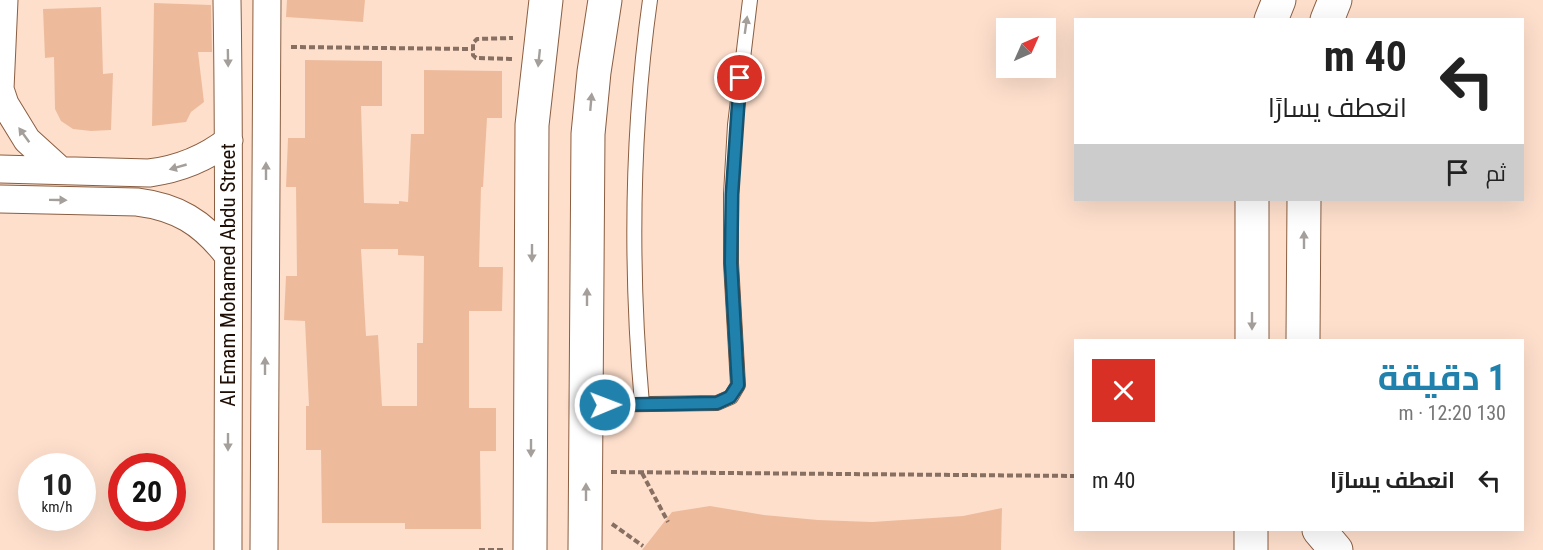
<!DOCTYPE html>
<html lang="ar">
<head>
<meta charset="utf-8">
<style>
	body { margin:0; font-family:"Roboto Condensed",Cairo,sans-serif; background:#f2f2f2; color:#222; direction:rtl; height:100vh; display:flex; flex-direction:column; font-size:22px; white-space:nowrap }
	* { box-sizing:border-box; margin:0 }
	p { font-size:20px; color:#767676 }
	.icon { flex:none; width:33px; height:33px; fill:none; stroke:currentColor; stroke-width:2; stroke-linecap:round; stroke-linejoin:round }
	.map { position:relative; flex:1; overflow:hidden; direction:ltr }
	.sheet { position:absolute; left:1074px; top:339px; width:450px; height:192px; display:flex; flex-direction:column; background:#fff; border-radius:0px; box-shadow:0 6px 24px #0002; direction:rtl }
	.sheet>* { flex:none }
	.banner { position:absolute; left:1074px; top:18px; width:450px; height:183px; border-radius:0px; box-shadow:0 6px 24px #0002; direction:rtl; background:#fff; color:#222; overflow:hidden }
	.needle { width:39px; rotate:45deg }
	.controls { position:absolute; left:996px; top:18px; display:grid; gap:12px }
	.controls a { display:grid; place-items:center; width:60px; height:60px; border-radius:0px; background:#fff; box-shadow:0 6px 24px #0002; font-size:30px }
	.speed { position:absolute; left:18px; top:453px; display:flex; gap:12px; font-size:30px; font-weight:700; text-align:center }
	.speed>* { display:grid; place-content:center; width:78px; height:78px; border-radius:50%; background:#fff; box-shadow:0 6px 24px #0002; line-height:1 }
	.speed small { font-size:15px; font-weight:400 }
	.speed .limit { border:9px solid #d22; background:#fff; color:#111 }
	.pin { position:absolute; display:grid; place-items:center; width:51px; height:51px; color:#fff; margin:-26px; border:3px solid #fff; border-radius:50%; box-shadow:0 2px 6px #0007 }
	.me { position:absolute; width:66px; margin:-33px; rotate:89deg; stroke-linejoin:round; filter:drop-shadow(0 0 4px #0008) }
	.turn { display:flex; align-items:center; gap:21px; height:126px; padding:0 18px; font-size:27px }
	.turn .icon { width:78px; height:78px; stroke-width:2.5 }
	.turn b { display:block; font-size:42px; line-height:51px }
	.then { display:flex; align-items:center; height:57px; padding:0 18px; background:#0003; gap:12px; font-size:22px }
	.round { display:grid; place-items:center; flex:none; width:63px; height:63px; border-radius:0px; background:#f2f2f2 }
	.summary { display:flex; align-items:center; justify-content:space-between; height:102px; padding:0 18px }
	h1 { font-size:36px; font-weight:700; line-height:45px; color:#2081ac }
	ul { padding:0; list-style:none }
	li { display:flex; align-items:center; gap:18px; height:78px; padding:0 18px }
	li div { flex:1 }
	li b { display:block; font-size:22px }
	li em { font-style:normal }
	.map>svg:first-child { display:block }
	.building { fill:#edbb9c; fill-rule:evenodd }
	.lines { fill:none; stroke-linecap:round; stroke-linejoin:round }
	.service-casing { stroke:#8a5e41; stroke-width:16 }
	.minor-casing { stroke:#8a5e41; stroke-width:29 }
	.tertiary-casing { stroke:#8a5e41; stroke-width:35 }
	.secondary-casing { stroke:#8a5e41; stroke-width:35 }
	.path { stroke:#876f61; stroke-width:4; stroke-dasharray:6 3; stroke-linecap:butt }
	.service { stroke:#fff; stroke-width:14 }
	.minor { stroke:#fff; stroke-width:27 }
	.tertiary { stroke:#fff; stroke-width:33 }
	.secondary { stroke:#fff; stroke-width:33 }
	.oneway { fill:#a59f9b }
	.route-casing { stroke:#155470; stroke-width:15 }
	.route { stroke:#2081ac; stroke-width:10 }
	.labels { text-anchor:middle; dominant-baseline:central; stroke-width:5; stroke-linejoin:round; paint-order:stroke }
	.street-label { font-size:21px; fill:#1f0e04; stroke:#fff }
</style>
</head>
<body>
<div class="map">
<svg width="1543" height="550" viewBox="0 0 1543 550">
	<rect width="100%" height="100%" fill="#fedfcc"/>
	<!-- building -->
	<path class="building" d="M287,0H365L363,22L286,17Z
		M154,3L211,5L212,52H198L204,102L191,112L186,122L152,126Z
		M101,7L103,74L113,73L111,130L91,131L73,129L61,121L55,109L54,57L45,58L43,9Z
		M305,60L382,61V106H361L364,203L399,204V201L408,202L411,134H424V70L502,71V118H487L483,187H481L479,267H503L502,311H469V408H496V451H480L481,529H405V523H322L321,450H306V406H309L305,321L284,320L286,276H297L296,187H286L288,138H305ZM361,249H398V255L424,256L423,343H417V406H382L378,335L366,336Z
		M710,506L764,515L818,520L872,522L963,516L1002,508L1001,550H642L672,512Z"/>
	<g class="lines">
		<!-- service casing -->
		<g class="service-casing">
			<path id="service" d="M642,404C630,267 631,136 650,0
				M586,405L717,403L731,397L738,385L731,263V194L735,125L750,0"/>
		</g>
		<!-- minor casing -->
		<g class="minor-casing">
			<path id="minor" d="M4,0L0,89L5,104L27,140L60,170
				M227,0C230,183 228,367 228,550
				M0,169L149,173C180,169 205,159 229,140
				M0,199L137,202C177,207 202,222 227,254
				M264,550L267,0"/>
		</g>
		<!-- tertiary casing -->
		<g class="tertiary-casing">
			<path id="tertiary" d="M1271,20L1279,0
				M1327,20L1335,0
				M1252,340V200
				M1303,340L1304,200
				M1319,530L1336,550
				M1251,550V530"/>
		</g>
		<!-- secondary casing -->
		<g class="secondary-casing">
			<path id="secondary" d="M530,550L532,125L546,0
				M585,550L588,134L594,72L605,0"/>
		</g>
		<!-- path -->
		<path class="path" d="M291,47L473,49
			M512,59L476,58L473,55V43L477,39L513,38
			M611,472L1076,476
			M642,473L668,522
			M612,524L643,546
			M479,550H503"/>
		<!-- service -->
		<use href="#service" class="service"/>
		<!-- minor -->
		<use href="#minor" class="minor"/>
		<!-- tertiary -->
		<use href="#tertiary" class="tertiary"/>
		<!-- secondary -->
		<use href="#secondary" class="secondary"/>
	</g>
	<!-- one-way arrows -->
	<defs><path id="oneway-solid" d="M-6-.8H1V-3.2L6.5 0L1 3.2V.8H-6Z" transform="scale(1.5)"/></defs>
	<g class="oneway">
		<use href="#oneway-solid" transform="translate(746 25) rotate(-82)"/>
		<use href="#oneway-solid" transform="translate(228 58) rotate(89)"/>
		<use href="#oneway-solid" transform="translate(539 58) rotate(96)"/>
		<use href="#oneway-solid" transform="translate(591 102) rotate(-85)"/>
		<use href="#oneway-solid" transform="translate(24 135) rotate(-126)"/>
		<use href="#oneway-solid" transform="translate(178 167) rotate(164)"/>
		<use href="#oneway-solid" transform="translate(266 171) rotate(-90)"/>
		<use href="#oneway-solid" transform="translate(58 200) rotate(1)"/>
		<use href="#oneway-solid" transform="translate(1304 240) rotate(-90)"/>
		<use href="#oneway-solid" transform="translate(532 253) rotate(90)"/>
		<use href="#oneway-solid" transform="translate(587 297) rotate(-90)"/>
		<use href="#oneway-solid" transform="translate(1252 321) rotate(90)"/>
		<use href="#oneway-solid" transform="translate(265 366) rotate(-90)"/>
		<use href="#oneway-solid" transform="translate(228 442) rotate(90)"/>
		<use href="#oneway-solid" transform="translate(531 448) rotate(90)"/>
		<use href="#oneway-solid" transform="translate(586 492) rotate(-90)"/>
	</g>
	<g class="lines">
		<!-- route casing -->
		<g class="route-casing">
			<path id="route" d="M605,405L717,403L730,397L738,385L731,263L732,194L740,78"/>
		</g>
		<!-- route -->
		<use href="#route" class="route"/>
	</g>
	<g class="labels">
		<!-- street labels -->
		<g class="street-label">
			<text transform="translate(228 275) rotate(-90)">Al Emam Mohamed Abdu Street</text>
		</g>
	</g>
</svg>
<div class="controls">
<a><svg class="needle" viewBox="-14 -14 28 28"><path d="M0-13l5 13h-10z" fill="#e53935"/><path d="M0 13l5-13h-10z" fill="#767676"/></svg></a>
</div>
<div class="speed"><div>10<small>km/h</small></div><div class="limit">20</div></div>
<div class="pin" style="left:740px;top:78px;background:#d93025"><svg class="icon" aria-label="arrive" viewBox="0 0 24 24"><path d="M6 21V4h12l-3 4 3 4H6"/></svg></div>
<svg class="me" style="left:605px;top:405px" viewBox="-20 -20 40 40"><circle r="17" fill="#2081ac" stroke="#fff" stroke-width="3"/><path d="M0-11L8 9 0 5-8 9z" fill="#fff"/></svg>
<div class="banner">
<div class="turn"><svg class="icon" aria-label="left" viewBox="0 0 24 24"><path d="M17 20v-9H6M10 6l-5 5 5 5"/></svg><div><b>40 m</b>انعطف يسارًا</div></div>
<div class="then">ثم<svg class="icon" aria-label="arrive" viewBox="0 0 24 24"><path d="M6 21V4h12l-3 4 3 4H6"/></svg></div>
</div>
<section class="sheet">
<div class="summary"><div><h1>1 دقيقة</h1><p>130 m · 12:20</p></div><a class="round" style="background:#d93025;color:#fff"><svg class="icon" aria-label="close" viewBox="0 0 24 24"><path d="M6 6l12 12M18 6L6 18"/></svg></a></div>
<ul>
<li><svg class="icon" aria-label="left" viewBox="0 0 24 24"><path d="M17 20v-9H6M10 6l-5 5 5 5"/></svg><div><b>انعطف يسارًا</b></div><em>40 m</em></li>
</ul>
</section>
</div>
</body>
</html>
